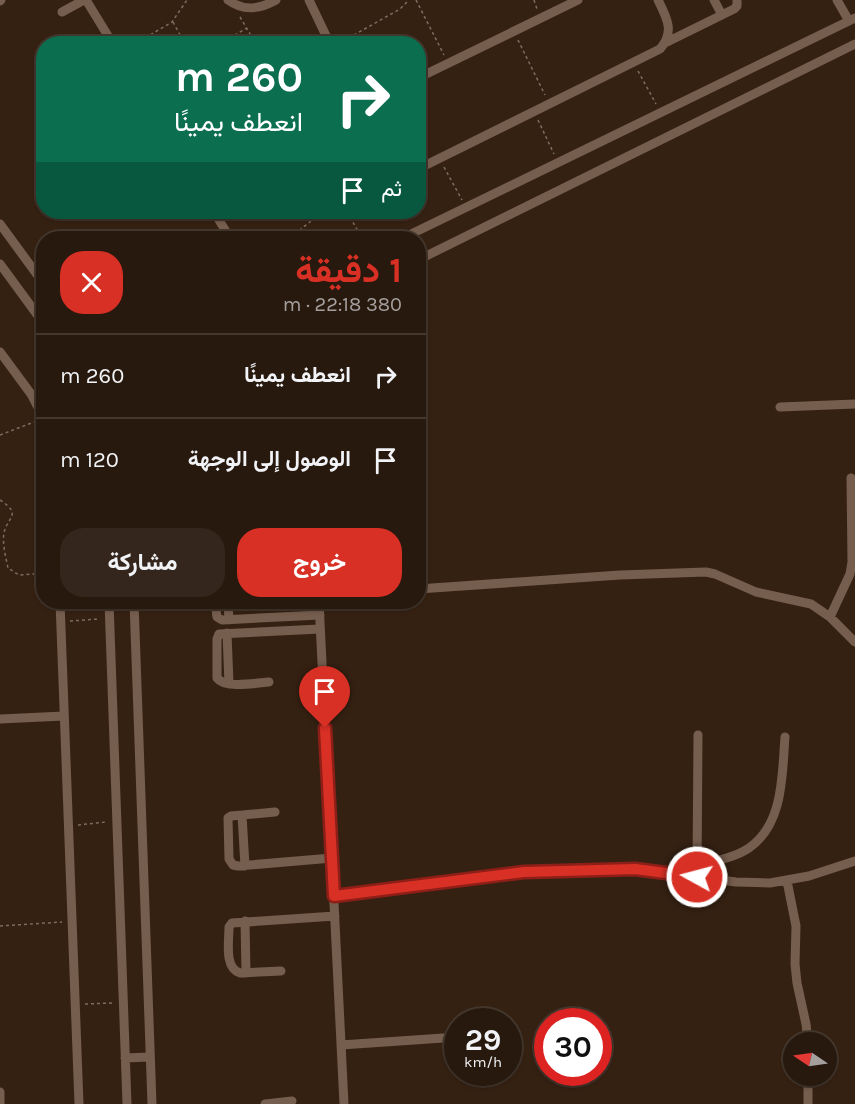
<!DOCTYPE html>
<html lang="ar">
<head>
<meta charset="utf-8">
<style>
	body { margin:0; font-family:Karla,Vazirmatn,sans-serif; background:#34261c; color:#f1f3f6; direction:rtl; height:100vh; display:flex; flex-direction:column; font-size:22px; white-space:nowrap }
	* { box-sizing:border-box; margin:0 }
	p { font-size:20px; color:#a5a09e }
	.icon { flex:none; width:33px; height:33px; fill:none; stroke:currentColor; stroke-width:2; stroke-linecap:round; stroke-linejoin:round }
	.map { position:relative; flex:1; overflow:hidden; direction:ltr }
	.drawer { position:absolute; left:36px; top:231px; width:390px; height:378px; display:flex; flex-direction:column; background:#28190e; border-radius:24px; box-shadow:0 2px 4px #0004,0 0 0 2px #44382e; direction:rtl }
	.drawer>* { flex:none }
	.banner { position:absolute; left:36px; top:36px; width:390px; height:183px; border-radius:24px; box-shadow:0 2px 4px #0004,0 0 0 2px #44382e; direction:rtl; background:#0b6e4f; color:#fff; overflow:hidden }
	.needle { width:39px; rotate:283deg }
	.tools { position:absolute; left:783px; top:1032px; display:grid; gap:12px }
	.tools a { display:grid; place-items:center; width:54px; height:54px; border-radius:50%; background:#28190e; box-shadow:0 2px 4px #0004,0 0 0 2px #44382e; font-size:30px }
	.speed { position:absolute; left:444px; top:1008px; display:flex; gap:12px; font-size:30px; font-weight:700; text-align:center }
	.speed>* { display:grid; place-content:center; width:78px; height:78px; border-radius:50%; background:#28190e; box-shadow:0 2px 4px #0004,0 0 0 2px #44382e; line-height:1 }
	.speed small { font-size:15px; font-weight:400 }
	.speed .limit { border:9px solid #d22; background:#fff; color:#111 }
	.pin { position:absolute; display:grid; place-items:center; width:51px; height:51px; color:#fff; margin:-62px -26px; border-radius:50% 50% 50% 0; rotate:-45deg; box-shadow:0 0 6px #0007 }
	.pin .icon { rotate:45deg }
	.me { position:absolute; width:66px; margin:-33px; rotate:277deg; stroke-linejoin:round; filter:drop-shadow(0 0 4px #0008) }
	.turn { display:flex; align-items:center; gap:21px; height:126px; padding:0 24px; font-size:27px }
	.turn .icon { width:78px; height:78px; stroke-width:2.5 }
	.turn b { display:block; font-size:42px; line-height:51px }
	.then { display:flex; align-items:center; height:57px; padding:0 24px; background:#0003; gap:12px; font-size:22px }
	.round { display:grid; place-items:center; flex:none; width:63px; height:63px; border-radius:24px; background:#34261c }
	.headline { display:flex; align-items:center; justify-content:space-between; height:102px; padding:0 24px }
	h1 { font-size:36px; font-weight:700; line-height:45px; color:#d93025 }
	.primary-button { display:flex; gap:12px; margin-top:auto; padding:12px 24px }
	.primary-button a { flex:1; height:69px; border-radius:24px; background:#d93025; color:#fff; font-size:24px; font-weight:700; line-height:69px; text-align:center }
	.primary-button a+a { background:#34261c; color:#f1f3f6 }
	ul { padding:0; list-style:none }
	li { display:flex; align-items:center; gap:18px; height:84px; padding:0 24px; border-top:2px solid #44382e }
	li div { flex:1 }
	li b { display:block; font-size:22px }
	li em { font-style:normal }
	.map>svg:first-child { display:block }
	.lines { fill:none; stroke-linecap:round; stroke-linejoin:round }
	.path { stroke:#7e6c60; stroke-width:1.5; stroke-dasharray:3 3; stroke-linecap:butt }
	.minor { stroke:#765e4e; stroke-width:9 }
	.route-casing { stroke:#8d1f18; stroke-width:15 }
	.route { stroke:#d93025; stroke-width:10 }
</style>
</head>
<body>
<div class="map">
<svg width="855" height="1104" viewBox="0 0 855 1104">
	<rect width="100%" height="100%" fill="#352112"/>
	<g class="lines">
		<!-- path -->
		<path class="path" d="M416,0L444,55
			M534,0L537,9
			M240,17L256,44
			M173,22L185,44
			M518,40L545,95
			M135,44L172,22L187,0
			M219,44L247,28
			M338,44L400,9L409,0
			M638,71L656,104
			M538,120L554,154
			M444,167L462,200
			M347,212L362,238
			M228,215L234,212
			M290,238L322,212
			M0,435L34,422
			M0,500C23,515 7,517 4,533C2,543 6,558 8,568L19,575L44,573
			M70,621L99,619
			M78,825L106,822
			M0,926L62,922
			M85,1004L113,1003"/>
		<!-- minor -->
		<path class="minor" d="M86,0L113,44
			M228,0C244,12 260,9 276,0
			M309,0L330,44
			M714,0L722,15
			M837,0L849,21
			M0,1L1,0
			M62,12L84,0
			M665,43L734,9L737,6V0
			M418,78L578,0
			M418,169L660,49C675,32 667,18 658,0
			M214,212L230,238
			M0,224L44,284
			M403,238L855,18
			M418,260L855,44
			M0,264L44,324
			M0,352L31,394L44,419
			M780,407L855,404
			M418,589L620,575L706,572L715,574L756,592L811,604L830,617L855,642
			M60,602L79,1104
			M109,602L127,1104
			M134,602L152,1104
			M215,602L217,617L222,620L320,615
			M228,602L229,620
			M319,602L344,1104
			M319,607L360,602
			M830,617L850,574L852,562L851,478
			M227,633L229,684
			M269,682C256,683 225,689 217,678V639L219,634L320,629
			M0,719L64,716
			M275,812L231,816L228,818L229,859L233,865L238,866L332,858
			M242,815L245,866
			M697,866C714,861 734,858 749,848C784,824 782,774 785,737
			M697,872L698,735
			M787,881L796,926L795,964L797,983L806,1024L808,1042
			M334,896L524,871L635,869L736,882L770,883L809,876L855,861
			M245,921L246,973
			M281,971L240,973C224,968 229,942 229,927L232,923L335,916
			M341,1045L458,1037
			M125,1058L149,1057
			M0,1092V1104
			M265,1104L292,1101
			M808,1104V1076"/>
	</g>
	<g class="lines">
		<!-- route casing -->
		<g class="route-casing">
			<path id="route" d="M325,728L334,896L524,872L635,869L697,877"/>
		</g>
		<!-- route -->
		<use href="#route" class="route"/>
	</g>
</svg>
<div class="tools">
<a><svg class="needle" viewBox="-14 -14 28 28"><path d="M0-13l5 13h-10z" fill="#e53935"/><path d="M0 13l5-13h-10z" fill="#a5a09e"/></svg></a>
</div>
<div class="speed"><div>29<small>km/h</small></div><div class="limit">30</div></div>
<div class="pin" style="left:325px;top:728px;background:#d93025"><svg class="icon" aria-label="arrive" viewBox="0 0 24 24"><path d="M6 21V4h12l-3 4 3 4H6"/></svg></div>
<svg class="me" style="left:697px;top:877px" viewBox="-20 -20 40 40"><circle r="17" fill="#d93025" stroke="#fff" stroke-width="3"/><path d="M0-11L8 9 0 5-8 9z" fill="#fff"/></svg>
<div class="banner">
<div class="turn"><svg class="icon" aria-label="right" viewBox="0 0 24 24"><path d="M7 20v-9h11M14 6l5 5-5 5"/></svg><div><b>260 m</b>انعطف يمينًا</div></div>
<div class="then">ثم<svg class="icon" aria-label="arrive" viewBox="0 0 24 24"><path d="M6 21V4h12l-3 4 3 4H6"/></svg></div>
</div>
<section class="drawer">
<div class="headline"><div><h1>1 دقيقة</h1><p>380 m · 22:18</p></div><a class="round" style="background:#d93025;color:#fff"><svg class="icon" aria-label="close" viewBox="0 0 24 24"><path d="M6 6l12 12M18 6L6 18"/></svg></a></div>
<ul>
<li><svg class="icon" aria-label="right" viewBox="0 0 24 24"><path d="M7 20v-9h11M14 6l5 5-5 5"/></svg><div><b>انعطف يمينًا</b></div><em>260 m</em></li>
<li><svg class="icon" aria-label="arrive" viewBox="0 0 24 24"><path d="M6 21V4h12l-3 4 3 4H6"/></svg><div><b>الوصول إلى الوجهة</b></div><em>120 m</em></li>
</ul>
<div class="primary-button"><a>خروج</a><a>مشاركة</a></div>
</section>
</div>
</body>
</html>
